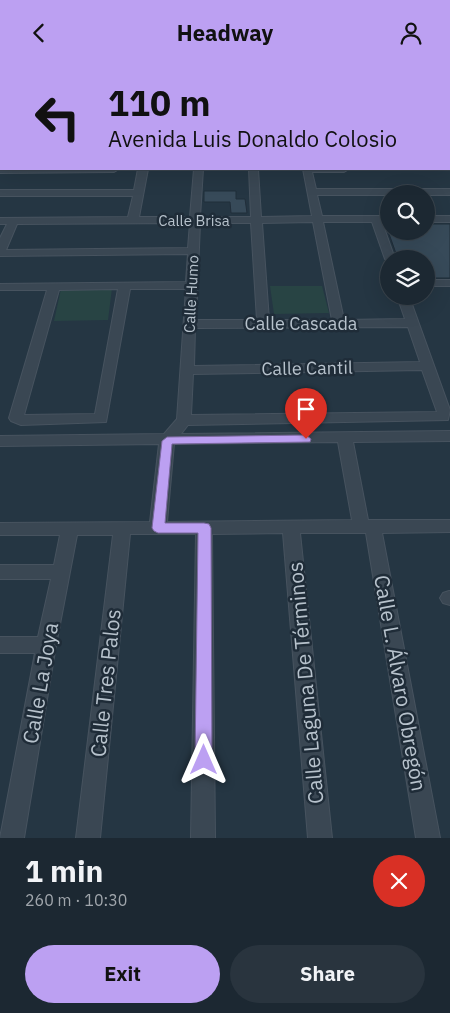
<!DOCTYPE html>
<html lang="en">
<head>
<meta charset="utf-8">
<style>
	body { margin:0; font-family:"IBM Plex Sans",sans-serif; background:#29343e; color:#f1f3f6; height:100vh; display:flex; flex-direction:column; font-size:19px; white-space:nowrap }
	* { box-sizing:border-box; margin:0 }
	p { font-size:16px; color:#a0a6ac }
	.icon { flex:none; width:28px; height:28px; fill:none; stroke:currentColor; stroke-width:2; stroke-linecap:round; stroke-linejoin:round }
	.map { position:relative; height:773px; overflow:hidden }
	.side { display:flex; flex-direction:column; background:#1c2832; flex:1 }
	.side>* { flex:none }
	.hud { position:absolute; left:0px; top:0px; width:450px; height:105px; box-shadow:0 5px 20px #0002,0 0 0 1px #3a444d; background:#bca0f2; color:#111; overflow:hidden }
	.tools { position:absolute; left:380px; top:120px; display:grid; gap:10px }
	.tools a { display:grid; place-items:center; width:55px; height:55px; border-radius:50%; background:#1c2832; box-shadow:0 5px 20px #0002,0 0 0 1px #3a444d; font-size:25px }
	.pin { position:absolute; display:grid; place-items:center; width:42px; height:42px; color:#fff; margin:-51px -21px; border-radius:50% 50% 50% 0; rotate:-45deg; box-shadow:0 0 5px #0007 }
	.pin .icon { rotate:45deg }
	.me { position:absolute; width:55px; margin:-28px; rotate:0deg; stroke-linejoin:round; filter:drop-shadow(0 0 4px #0008) }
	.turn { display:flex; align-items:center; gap:18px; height:105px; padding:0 25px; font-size:22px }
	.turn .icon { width:65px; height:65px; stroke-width:2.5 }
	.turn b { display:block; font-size:35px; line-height:42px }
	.round { display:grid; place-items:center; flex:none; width:52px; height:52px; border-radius:26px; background:#29343e }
	.summary { display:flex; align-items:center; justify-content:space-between; height:85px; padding:0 25px }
	h1 { font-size:30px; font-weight:700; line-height:38px }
	.cta { display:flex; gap:10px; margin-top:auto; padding:10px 25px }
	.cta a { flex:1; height:58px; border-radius:30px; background:#bca0f2; color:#111; font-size:20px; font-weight:700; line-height:58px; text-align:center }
	.cta a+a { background:#29343e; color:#f1f3f6 }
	header { display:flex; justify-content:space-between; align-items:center; height:65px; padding:0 25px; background:#bca0f2; color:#111; font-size:22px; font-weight:700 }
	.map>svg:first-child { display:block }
	.green { fill:#284444 }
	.building { fill:#374a59; stroke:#212e3a }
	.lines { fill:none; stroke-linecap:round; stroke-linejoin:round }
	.minor-casing { stroke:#47535f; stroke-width:2 }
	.secondary-casing { stroke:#47535f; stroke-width:2 }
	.minor { fill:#3a4753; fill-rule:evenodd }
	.secondary { fill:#485666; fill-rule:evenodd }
	.route { fill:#bca0f2; stroke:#7a689d }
	.labels { text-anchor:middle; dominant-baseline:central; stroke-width:5; stroke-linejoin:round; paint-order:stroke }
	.far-street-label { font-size:15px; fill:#b7c2cc; stroke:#1f2c38 }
	.street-label { font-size:18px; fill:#b7c2cc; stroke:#1f2c38 }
	.near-street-label { font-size:21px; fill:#b7c2cc; stroke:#1f2c38 }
</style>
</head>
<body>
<header><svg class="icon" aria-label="back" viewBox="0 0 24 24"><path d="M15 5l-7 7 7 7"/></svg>Headway<svg class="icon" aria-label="person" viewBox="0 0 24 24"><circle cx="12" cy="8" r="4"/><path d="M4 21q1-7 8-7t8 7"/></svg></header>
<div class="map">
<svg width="450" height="773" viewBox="0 0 450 773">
	<rect width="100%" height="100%" fill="#253643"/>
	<!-- green -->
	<path class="green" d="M270,221H322L329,248L274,249Z
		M112,223L108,255L54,256L61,224Z"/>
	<!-- building -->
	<path class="building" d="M204,126H236V134H245L247,148H231L230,137H204Z
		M426,159H450V213H431L426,201V194H398L388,166H426Z"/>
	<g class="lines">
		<!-- minor casing -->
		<g class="minor-casing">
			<path id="minor" d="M98,0H104V1H98Z
				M143,0H149V1H143Z
				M274,0H280V1H274Z
				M398,0H404V1H398Z
				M449,0H450V6L449,1H446Z
				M0,1H2L1,5H0Z
				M449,14H450V18H449Z
				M0,17H1V21H0Z
				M449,31H450V35H449Z
				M0,32H1V36H0Z
				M449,47H450V51H449Z
				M0,102L1,104H119L114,107L0,108Z
				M138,104H148L139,152H190L194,104H203L200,152H251L249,104H258L261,152L312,151L303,104H349L344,107H312L316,124H450V130H317L322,151H389V157H382L395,194H389V197L385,194L372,157H323L344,255L405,254L397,231H409L450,345L448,355L188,360L181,369L450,366V376L353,377L368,455H450V467L382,468L440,773H416L366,468H300L332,773H308L283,468L212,469L215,773H191L196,469H130L100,773H76L113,470H77L56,580L24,773H0L35,588H0V572H38L51,514H0V500H54L60,470H0V458L150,457L159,379L0,381V371L164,369L177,354L186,224H130L106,357L21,360L11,356L9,353L47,225H0V219L186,217L188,189L0,191V173L7,159H0V153L128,152L133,131H0V125H134ZM313,157L332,255H269L262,158ZM190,158L188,183L6,185L17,159ZM200,158H251L257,255H196ZM118,224L95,349L24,350L59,225ZM408,262L420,297L194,301L195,263ZM422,305L437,347L191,350L193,309ZM338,377L352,455L167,457L174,379Z
				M426,151H450V157H426Z
				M426,215H450V221H426Z
				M449,526H450V540L443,538L440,533L443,528Z"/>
		</g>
		<!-- secondary casing -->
		<g class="secondary-casing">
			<path id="secondary" d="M449,69H450V77H449Z
				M0,74H1V82H0Z"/>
		</g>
		<!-- minor -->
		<use href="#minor" class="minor"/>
		<!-- secondary -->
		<use href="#secondary" class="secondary"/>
	</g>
	<!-- route -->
	<path class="route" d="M306,370L311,374L310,377L172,379L165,458H204L209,459L211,463L212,695L209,701L204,703L198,701L195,695L198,468H158L154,466L152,463L162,376L167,372Z"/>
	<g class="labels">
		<!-- far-street labels -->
		<g class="far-street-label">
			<text x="194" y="155">Calle Brisa</text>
			<text transform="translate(191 229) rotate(-87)">Calle Humo</text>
		</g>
		<!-- street labels -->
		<g class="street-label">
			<text x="301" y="258">Calle Cascada</text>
			<text transform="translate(307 303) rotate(-1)">Calle Cantil</text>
		</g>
		<!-- near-street labels -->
		<g class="near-street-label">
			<text transform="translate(40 618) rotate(-80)">Calle La Joya</text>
			<text transform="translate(105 618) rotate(-84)">Calle Tres Palos</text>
			<text transform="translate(305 618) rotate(-95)">Calle Laguna De Términos</text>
			<text transform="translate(401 618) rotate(80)">Calle L. Álvaro Obregón</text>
		</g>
	</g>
</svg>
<div class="tools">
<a><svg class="icon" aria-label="search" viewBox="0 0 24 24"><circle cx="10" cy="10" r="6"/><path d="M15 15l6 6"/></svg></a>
<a><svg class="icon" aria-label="layers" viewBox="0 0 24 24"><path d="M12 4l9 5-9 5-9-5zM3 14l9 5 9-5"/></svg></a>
</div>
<div class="pin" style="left:306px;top:374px;background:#d93025"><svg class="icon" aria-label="arrive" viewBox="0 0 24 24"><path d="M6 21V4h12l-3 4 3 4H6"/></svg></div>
<svg class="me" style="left:204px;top:695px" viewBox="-20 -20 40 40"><path d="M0-17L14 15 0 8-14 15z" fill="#bca0f2" stroke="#fff" stroke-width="4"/></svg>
<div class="hud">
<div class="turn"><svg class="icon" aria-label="left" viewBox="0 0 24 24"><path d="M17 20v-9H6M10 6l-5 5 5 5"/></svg><div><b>110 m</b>Avenida Luis Donaldo Colosio</div></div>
</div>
</div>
<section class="side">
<div class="summary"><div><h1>1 min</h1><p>260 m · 10:30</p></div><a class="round" style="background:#d93025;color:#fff"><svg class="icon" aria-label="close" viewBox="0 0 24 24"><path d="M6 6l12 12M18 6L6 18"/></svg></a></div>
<div class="cta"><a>Exit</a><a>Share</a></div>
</section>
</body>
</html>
